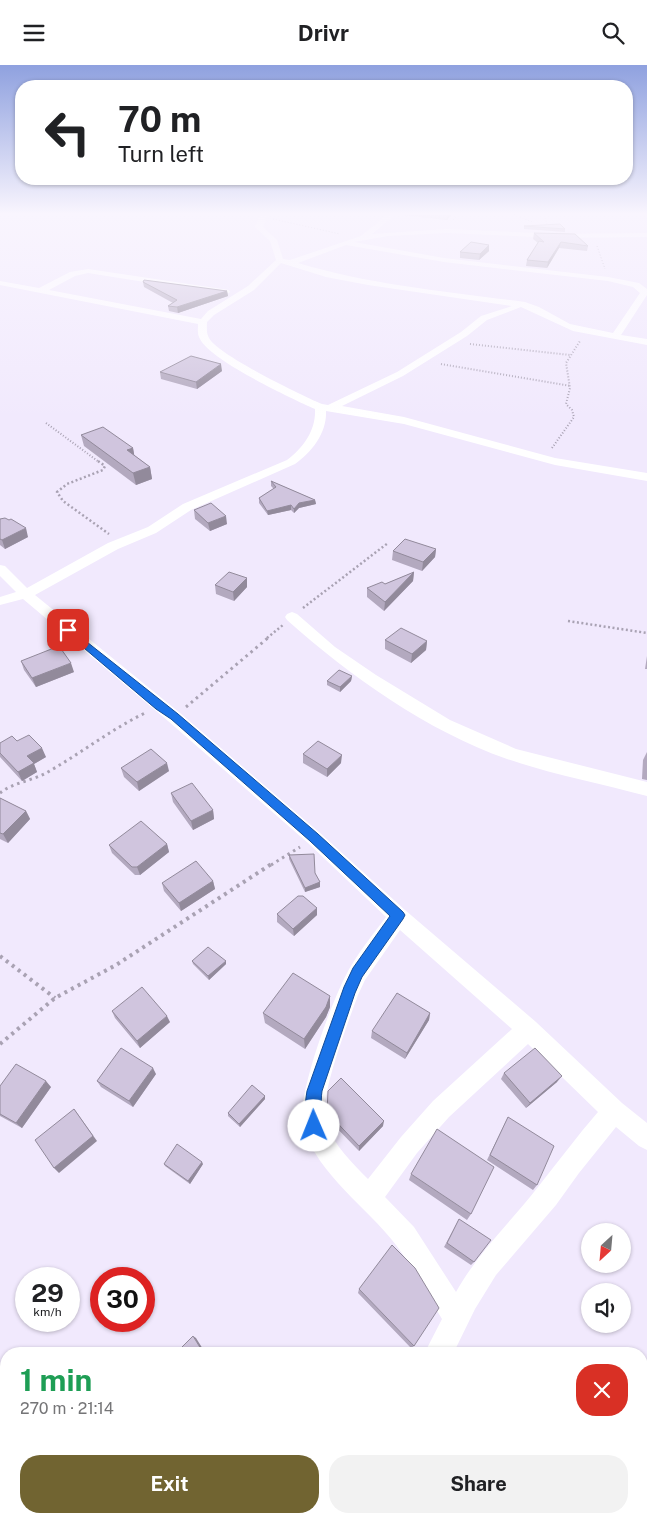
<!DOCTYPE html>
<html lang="en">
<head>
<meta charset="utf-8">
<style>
	body { margin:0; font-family:"Public Sans",sans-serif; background:#f2f2f2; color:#202124; height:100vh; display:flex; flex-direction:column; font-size:19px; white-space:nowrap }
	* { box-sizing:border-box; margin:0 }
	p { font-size:16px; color:#757577 }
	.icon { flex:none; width:28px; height:28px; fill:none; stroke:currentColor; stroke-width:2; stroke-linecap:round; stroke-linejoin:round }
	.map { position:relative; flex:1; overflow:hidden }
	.sheet { position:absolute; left:0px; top:1282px; width:648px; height:176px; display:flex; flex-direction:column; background:#fff; border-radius:20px 20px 0 0; box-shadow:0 1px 4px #0004 }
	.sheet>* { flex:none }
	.guide { position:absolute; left:15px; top:15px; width:618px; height:105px; border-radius:20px; box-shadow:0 1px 4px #0004; background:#fff; color:#202124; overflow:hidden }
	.needle { width:32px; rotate:206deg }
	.buttons { position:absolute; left:581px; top:1158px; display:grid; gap:10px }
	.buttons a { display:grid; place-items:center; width:50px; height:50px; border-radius:50%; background:#fff; box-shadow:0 1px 4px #0004; font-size:25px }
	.speed { position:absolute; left:15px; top:1202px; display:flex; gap:10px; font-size:25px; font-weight:700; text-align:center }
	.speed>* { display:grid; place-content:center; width:65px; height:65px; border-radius:50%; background:#fff; box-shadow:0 1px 4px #0004; line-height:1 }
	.speed small { font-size:12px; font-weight:400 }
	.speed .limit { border:8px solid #d22; background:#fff; color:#111 }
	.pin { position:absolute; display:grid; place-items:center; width:42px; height:42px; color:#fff; margin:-21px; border-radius:10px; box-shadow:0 2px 8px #0006 }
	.me { position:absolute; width:55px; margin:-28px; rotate:359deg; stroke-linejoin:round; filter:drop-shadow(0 0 4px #0008) }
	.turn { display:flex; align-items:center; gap:18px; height:105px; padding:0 20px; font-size:22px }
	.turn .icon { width:65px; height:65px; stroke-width:2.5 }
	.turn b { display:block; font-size:35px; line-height:42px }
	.round { display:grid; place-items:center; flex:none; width:52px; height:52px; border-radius:20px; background:#f2f2f2 }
	.head { display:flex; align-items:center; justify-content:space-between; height:85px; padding:0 20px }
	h1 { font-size:30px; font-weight:700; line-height:38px; color:#1e9e55 }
	.primary-button { display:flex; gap:10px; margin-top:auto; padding:10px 20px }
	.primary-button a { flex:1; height:58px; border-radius:20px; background:#716431; color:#fff; font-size:20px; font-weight:700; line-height:58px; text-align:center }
	.primary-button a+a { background:#f2f2f2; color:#202124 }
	header { display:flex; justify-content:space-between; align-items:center; height:65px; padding:0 20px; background:#fff; font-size:22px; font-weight:700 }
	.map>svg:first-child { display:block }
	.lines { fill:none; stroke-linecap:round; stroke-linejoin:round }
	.path-far4 { stroke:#a9a2b3; stroke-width:1; stroke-dasharray:1 2; stroke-linecap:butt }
	.path-far3 { stroke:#a9a2b3; stroke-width:2; stroke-dasharray:1 2; stroke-linecap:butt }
	.path-far2 { stroke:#a9a2b3; stroke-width:2.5; stroke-dasharray:2 2.5; stroke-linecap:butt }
	.path-far1 { stroke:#a9a2b3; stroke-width:3; stroke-dasharray:2.5 4; stroke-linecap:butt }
	.path { stroke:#a9a2b3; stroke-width:4; stroke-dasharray:3 4.5; stroke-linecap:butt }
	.minor { fill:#fff; fill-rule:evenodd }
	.wall { fill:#b3a9bf }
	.shaded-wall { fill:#928a9b }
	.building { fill:#d0c5de; stroke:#928a9b }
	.route { fill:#1a73e8; stroke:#114b97 }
</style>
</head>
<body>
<header><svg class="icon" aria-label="menu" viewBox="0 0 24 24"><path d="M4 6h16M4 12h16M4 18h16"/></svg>Drivr<svg class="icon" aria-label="search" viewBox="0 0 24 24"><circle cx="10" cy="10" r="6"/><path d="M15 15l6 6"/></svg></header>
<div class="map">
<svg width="647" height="1458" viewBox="0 0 647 1458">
	<rect width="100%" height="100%" fill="#f1e9fd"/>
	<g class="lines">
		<!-- path-far4 -->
		<path class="path-far4" d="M514,150L533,157
			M544,150L547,159
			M273,154L340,169
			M453,155L459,150
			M597,181L605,204"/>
		<!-- path-far3 -->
		<path class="path-far3" d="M470,279L570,290
			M441,299L571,321
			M46,358L99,397
			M552,383L574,352L572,345L566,339L570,323L566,298L580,276"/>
		<!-- path-far2 -->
		<path class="path-far2" d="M98,396L105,401L103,405L67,419L57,427L63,436L109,469
			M303,543L388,478
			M568,556L647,568
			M267,573L283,560"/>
		<!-- path-far1 -->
		<path class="path-far1" d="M186,642L269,572
			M0,728C12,718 31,716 46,708C80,689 110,665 145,648
			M271,800L300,782"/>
		<!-- path -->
		<path class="path" d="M0,891L55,933
			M0,979L55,933L116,900L273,798"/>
		<!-- minor -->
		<path class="minor" d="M260,150H267L263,162L277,175L283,194L290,195L361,171L387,150H395L372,169L447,164L558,169L647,168V172L558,173L447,168L388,171L354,177L444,193L608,212L639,218L647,224V230L621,270L647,274V280L573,266L521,242L487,255L467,271L403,311L342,341L404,352L555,393L647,408V416L555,400L404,359L326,346C327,368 312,387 295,399L191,445L156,468L118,484L35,530L180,648L320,768L405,845L536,957L622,1038L647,1058V1085L639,1081L616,1062L579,1108L556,1140L496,1210L475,1244L453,1289H424L442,1254C427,1230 413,1202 396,1180C366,1141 319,1111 303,1062C294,1036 335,926 351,901C361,884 374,868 386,852L308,778L168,656L23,534L0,540V532L16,527L0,511V500L5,501L27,523L108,478L148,462L183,439L287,395C304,382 316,365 315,344C291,333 211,296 200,274C197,269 198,264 198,259L0,220V216L39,223L70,207L88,204L229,225L230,227L226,230L88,208L75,211L49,225L201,254L208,246L248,221L276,195L270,176L255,162ZM346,180L444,197L608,216L633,222L640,228L613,268L570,259L539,242L525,237C449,227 371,220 298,198ZM281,198L326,212L368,220L512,241L481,251L461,267L397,307L328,340L322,339C301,330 218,290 209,273C206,268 207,262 207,257L214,250L254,225ZM400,865L512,964L433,1036L401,1072L368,1114C353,1099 334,1080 326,1059C317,1035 349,956 358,930L365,915ZM528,979L598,1047C577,1071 558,1097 538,1122C510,1158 479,1186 456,1227L414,1162L385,1132L417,1088L449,1052Z
			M292,547L297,549L335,582L376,610L450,655L516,684L647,717V731C602,719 551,709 507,694C427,666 350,611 287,555L285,552L287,549Z
			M301,1452H331L329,1458H299Z"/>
	</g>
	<!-- wall -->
	<path class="wall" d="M401,150H451L447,155Z
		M524,161L565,164V167L524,164Z
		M534,168L588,181L587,186L559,183L547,203L526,201L527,195L538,178L533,174Z
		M489,180V186L479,195L460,193V187Z
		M143,217L227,226L228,231L178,248L169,246L168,241L173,238L144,222Z
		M222,306L197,324L161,314L160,307Z
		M81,370L133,383L134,390L150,402L152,414L136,420L84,381Z
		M271,416L315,435L316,439L299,443L294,448L291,445L268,450L259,438V433L274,424L271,421Z
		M194,445L227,459L210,466L195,454Z
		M0,454L28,472L5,484L0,480Z
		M436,484L435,492L422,506L392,495L393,486Z
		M414,507L413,516L384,546L367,532V523L385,519Z
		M247,513V522L234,536L216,529L215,520Z
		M385,575L427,576L426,585L411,598L385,584Z
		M647,591V604H645Z
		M21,596L74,607L36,622L24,605Z
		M352,611L351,616L340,627L327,620V616Z
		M17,676L46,692L34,699L37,707L22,716L0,692V678Z
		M647,687V715L642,714L643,695Z
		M303,689L341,698L327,712L303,698Z
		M121,703L169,706L139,726L124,712Z
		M171,728L213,745L214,754L193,765L173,737Z
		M0,733L26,746L30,754L8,778L0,774Z
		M167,779L169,787L140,810H135L112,788L109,780Z
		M289,790L315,808L320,817V822L305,827L289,794Z
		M213,816L215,824L181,846L164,826L162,818Z
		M317,843V850L294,871L277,857V849Z
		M192,896H226V899L209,915L193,899Z
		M330,942L326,952L305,984L265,958L263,948Z
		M112,946L170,957L140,983L115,953Z
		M430,948L429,955L405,994L371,973L372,966Z
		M504,1008L557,1017L526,1043L501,1014Z
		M156,1009L133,1042L101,1022L97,1016Z
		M0,1021L51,1022L22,1063L0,1051Z
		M328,1026L383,1061L359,1086L327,1053Z
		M265,1031V1034L240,1062L228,1051V1048Z
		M508,1052L537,1120L533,1125L487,1095Z
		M164,1099H203L190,1119L165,1101Z
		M411,1109L471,1149L467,1155L409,1115Z
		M459,1154L474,1197L471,1200L444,1182Z
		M359,1224L414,1281L411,1283L358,1228Z"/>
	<!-- shaded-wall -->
	<path class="shaded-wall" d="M447,150H451L447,155Z
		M561,177L559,183L547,203L548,197Z
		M489,180V186L479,195L480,189Z
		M227,226L228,231L178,248L177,242Z
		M221,299L222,306L197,324L196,317Z
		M133,383L135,394L127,385Z
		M150,402L152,414L136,420L133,408Z
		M315,435L316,439L299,443L294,448V444L299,438Z
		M291,440V445L268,450L267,446Z
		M226,451L227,459L210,466L208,458Z
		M26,463L28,472L5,484L2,475Z
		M436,484L435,492L422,506L423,497Z
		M414,507L413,516L384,546L385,537Z
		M247,513V522L234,536L233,527Z
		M427,576L426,585L411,598L412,589Z
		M71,598L74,607L36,622L32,613Z
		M352,611L351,616L340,627V622Z
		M42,683L46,692L34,699L37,707L22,716L18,707L27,691Z
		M342,690L341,698L327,712V704Z
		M167,698L169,706L139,726L137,717Z
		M213,745L214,754L193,765L191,756Z
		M26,746L30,754L8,778L3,769Z
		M167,779L169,787L140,810L137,802Z
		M213,816L215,824L181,846L179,838Z
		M320,817V822L305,827V823Z
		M317,843V850L294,871L293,864Z
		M226,896V899L209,915L208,911Z
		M330,931V942L326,952L305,984L304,974Z
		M430,948L429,955L405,994L407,988Z
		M167,951L170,957L140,983L137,976Z
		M153,1003L156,1009L133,1042L129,1036Z
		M562,1011L557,1017L526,1043L530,1038Z
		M46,1016L51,1022L22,1063L16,1058Z
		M265,1031V1034L240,1062L239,1059Z
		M74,1044L97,1076L59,1108L54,1103Z
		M384,1056L383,1061L359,1086V1081Z
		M202,1097L203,1099L190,1119L188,1116Z
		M193,1271L196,1273L206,1289H204Z"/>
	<!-- building -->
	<path class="building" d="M560,159L565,164L524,161Z
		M534,168L575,169L588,181L561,177L548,197L527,195L539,176L544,177Z
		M471,177L489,180L480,189L460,187Z
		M144,215L227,226L177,242L168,241L177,235L143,217Z
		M191,291L221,299L196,317L160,307Z
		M103,362L133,383L127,385L150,402L133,408L81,370Z
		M271,416L315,435L299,438L294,444L291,440L267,446L259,433L276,422Z
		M211,438L226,451L208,458L194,445Z
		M5,453L9,455L11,454L26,463L2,475L0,474V454Z
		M405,474L436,484L423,497L393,486Z
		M229,507L247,513L233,527L215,520Z
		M414,507L385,537L367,523L382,517L385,519Z
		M401,563L427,576L412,589L385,575Z
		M59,581L71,598L32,613L21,596Z
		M339,605L352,611L340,622L327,616Z
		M29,670L42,683L27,691L34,698L18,707L0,688V678L12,671L17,676Z
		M318,676L342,690L327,704L303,689Z
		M151,684L167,698L137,717L121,703Z
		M192,718L213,745L191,756L171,728Z
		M0,733L26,746L3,769L0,768Z
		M141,756L167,779L137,802H132L109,780Z
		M314,789L315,808L320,817L305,823L289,790Z
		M196,796L213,816L179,838L162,818Z
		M298,831H303L317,843L293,864L277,849Z
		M208,882L226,896L208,911L192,896Z
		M293,908L330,931L326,942L304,974L263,948Z
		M142,922L167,951L137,976L112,946Z
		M397,928L430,948L407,988L372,966Z
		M121,983L153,1003L129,1036L97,1016Z
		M535,983L562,1011L530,1038L504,1008Z
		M16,999L46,1016L16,1058L0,1049V1021Z
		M341,1013L384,1056L359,1081L327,1047L328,1026Z
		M252,1020L265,1031L239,1059L228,1048Z
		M74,1044L93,1071L54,1103L35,1075Z
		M508,1052L554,1081L537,1120L490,1090Z
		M437,1064L494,1102L471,1149L411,1109Z
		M177,1079L202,1097L188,1116L164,1099Z
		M459,1154L491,1175L474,1197L447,1178Z
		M392,1180L415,1203L439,1243L414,1281L359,1224Z
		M193,1271L204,1289H175Z"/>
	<!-- sky -->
	<linearGradient id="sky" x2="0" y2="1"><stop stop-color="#8fa1df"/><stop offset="0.42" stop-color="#f9f5fe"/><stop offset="1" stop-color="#f9f5fe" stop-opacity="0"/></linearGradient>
	<rect width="647" height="354" fill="url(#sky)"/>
	<!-- route -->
	<path class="route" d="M68,562L178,649L318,769L403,847L405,850L403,854L362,912L355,928L322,1026C320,1038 323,1057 319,1067L314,1069L308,1067C303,1054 305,1039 307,1026L344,922L353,903L390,851L310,776L171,654L156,644L65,567L63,565Z"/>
</svg>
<div class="buttons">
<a><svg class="needle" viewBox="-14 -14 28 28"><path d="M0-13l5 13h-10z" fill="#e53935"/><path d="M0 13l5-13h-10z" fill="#757577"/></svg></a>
<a><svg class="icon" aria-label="sound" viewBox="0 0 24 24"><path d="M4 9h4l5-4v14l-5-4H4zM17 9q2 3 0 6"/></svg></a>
</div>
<div class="speed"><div>29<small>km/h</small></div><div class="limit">30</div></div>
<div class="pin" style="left:68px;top:565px;background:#d93025"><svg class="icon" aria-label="arrive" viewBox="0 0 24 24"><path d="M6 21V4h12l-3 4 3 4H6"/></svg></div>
<svg class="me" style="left:314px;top:1061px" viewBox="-20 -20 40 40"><circle r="19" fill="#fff"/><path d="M0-13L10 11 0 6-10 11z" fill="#1a73e8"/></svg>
<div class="guide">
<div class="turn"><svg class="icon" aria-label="left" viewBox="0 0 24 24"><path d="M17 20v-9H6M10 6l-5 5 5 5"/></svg><div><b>70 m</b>Turn left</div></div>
</div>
<section class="sheet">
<div class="head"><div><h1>1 min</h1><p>270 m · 21:14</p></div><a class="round" style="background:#d93025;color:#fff"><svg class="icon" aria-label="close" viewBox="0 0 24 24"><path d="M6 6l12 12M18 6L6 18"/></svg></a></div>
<div class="primary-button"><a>Exit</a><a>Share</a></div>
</section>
</div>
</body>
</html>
